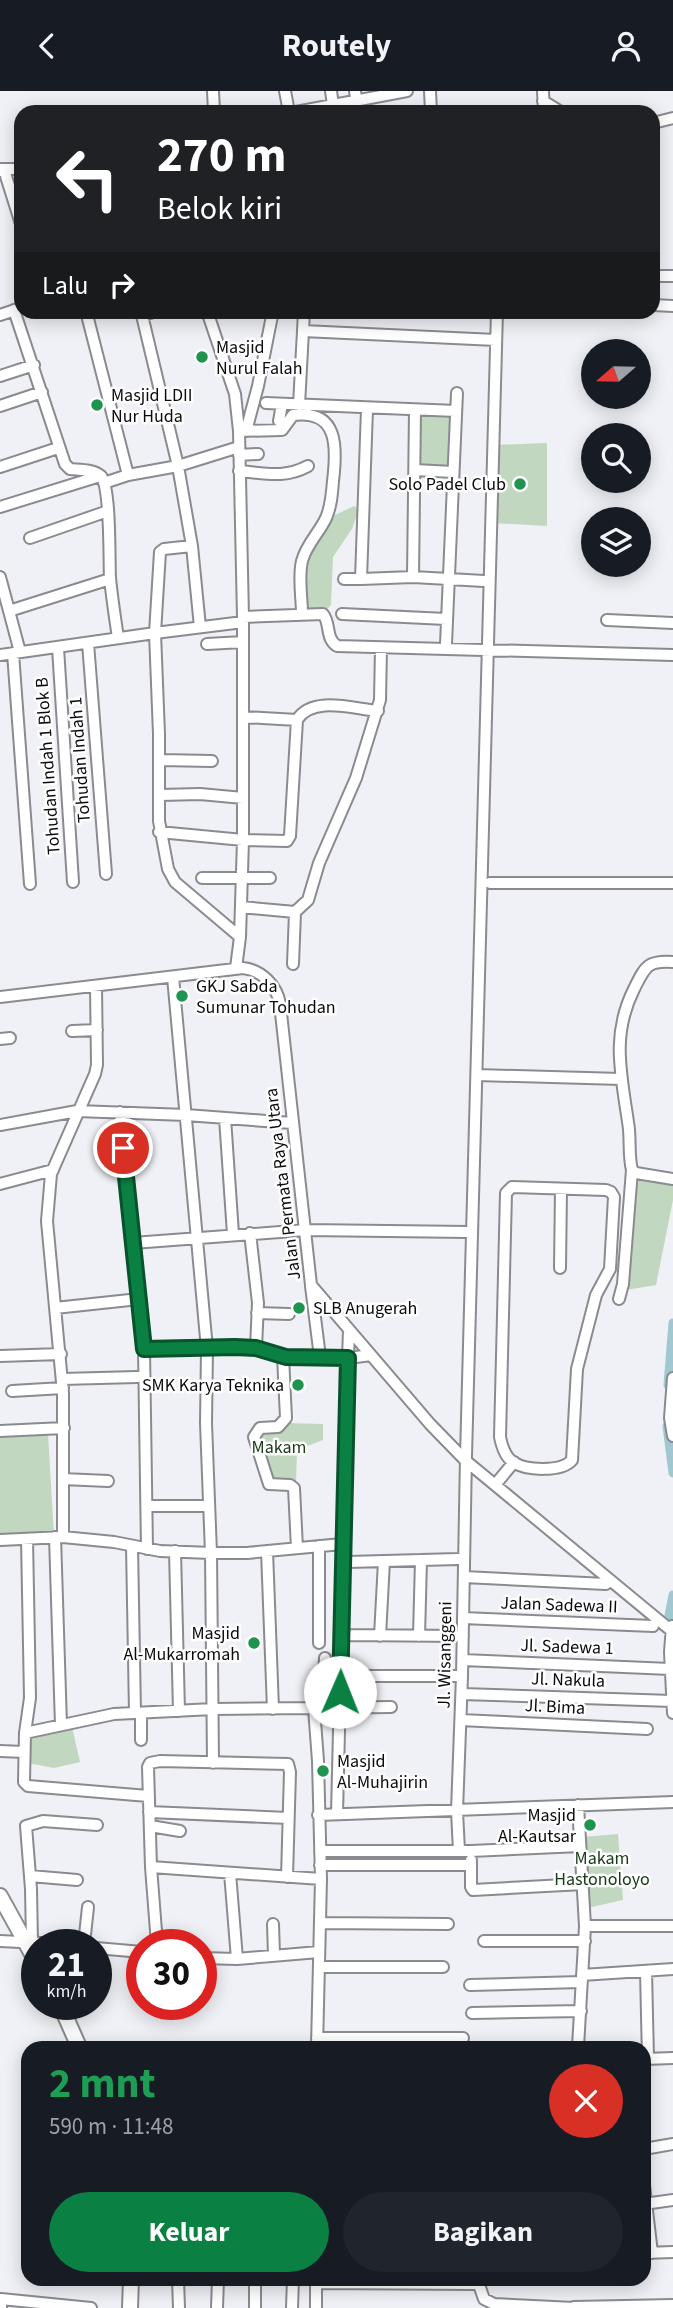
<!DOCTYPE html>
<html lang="id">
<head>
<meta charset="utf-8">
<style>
	body { margin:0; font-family:"Source Sans 3",sans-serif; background:#20242c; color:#f1f3f6; height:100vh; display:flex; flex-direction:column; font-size:26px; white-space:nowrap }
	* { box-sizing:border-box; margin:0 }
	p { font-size:23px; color:#9ea1a6 }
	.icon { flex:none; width:38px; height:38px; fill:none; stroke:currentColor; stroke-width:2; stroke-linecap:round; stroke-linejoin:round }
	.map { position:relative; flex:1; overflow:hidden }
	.side { position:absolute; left:21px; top:1950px; width:630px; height:245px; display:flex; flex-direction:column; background:#171b24; border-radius:21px; box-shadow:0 4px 18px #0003 }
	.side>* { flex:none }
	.top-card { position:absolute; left:14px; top:14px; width:646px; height:214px; border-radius:21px; box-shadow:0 4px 18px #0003; background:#202124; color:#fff; overflow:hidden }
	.needle { width:46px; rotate:250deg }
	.fabs { position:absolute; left:581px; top:248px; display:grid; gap:14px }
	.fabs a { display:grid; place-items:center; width:70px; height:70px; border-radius:50%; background:#171b24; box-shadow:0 4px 18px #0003; font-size:35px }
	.speed { position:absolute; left:21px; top:1838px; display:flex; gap:14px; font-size:35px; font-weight:700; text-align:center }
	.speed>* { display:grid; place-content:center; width:91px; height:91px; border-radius:50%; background:#171b24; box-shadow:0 4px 18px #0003; line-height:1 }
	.speed small { font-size:18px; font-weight:400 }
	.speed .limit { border:10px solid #d22; background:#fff; color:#111 }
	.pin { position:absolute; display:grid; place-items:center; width:60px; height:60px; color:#fff; margin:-30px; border:4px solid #fff; border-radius:50%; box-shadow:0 2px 7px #0007 }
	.me { position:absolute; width:77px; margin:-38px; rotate:1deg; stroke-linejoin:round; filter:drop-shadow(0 0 5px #0008) }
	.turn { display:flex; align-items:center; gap:24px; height:147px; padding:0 28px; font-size:32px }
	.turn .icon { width:91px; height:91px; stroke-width:2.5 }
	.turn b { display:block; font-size:49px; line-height:60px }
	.then { display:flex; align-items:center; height:66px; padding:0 28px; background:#0003; gap:14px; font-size:26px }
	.round { display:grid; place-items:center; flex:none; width:74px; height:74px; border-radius:37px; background:#20242c }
	.headline { display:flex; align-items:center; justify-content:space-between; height:119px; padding:0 28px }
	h1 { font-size:42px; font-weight:700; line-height:52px; color:#1e9e55 }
	.cta { display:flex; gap:14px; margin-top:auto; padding:14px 28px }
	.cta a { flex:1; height:80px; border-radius:42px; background:#0b8043; color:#fff; font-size:28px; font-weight:700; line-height:80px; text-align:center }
	.cta a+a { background:#20242c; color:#f1f3f6 }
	header { display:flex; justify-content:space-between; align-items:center; height:91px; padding:0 28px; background:#171b24; font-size:32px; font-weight:700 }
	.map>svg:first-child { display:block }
	.green { fill:#c1d7bf }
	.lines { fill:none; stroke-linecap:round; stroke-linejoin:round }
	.canal { stroke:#a1c8d0; stroke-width:9 }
	.minor-casing { stroke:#8a8b8f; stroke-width:14 }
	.major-casing { stroke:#8a8b8f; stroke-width:18 }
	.minor { stroke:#fff; stroke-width:10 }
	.major { stroke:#fff; stroke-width:14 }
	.route-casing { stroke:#07532c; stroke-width:18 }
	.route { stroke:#0b8043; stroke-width:12 }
	.poi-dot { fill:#1f944e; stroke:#fefefe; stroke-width:2.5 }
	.labels { text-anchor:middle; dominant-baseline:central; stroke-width:5; stroke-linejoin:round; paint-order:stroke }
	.poi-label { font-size:18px; fill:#0b0b0d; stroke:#fefefe; text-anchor:start }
	.street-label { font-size:18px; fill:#0b0b0d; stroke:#fefefe }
	.park-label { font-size:18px; fill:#173a16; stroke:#fefefe }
</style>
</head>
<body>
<header><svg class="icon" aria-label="back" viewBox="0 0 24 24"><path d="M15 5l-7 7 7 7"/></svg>Routely<svg class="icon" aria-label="person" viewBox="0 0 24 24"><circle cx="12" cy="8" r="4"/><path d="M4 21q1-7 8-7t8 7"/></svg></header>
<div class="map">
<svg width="673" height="2217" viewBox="0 0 673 2217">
	<rect width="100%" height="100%" fill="#f0f1f6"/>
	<!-- green -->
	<path class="green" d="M417,322L454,323L451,378L418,377Z
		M547,352V435L493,432V354Z
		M354,415L359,418L352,438L333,466L331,514L324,522L305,520L304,478L315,452L333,425Z
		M634,1084L673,1091V1109L656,1194L626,1199Z
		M285,1332L323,1333V1349L297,1359L296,1393H272L257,1342Z
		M48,1343L54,1444L0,1445V1346Z
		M72,1636L80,1671L54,1677L27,1672L28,1642Z
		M618,1743L623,1809L587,1817L582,1746Z"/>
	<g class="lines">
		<!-- canal -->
		<path class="canal" d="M668,1294L673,1232
			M667,1335L673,1382
			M673,1504L668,1530L673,1534"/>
		<!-- minor casing -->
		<g class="minor-casing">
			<path id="minor" d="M213,0L214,21
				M285,0L289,21
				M331,0L334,21
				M355,0L358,21
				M430,0L431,21
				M543,0L544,21
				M543,10L561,21
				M296,21L407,0
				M653,32L673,27
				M0,78H21
				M0,79L5,82L21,133
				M653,185H673
				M653,214L673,215
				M14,219L65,373L70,378C80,379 93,378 101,385C111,397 109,469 110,487C112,507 115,527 118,547
				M86,220L128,384
				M141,220L178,375L192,455L200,536
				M207,220L235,303L239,340L243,526V749L240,846L236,877
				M0,224L18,218
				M142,225L156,220
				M303,240L304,220
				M0,285L34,274
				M266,312L456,320
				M299,314L303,240L496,249
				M0,315L42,301
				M367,318L361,488L413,486L484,490
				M279,330L282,313
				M239,340L282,339L293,324C339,318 337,357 333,390C332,403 331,416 326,427C319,442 306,454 302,470C298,486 302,507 302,523
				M246,340L258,295L273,220
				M239,364L258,363
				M0,376L58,357
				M415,379L453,381
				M239,380C265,382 284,388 308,375
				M104,392L128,384L178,375L239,356
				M0,416L100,385
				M30,447L108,420
				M192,455L164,458L160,461L155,542L243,531
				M0,486L20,561
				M413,486L415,319
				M344,488H361
				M9,520L110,488
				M342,523L446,528
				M243,526L323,523C331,533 325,547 337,555L673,564
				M607,529L673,532
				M88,552L106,783
				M207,553L243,551
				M446,553L457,302
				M58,557L73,791
				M13,562L30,793
				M0,564L155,542L159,643V730L168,778L175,791L240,846
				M243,626L297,629
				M160,669L212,670
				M160,704L200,703L243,707
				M159,741L243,749L287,750L290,745L297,629C312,604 354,618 378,620
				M202,787H270
				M490,792H673
				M241,816L295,821L308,809L319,772L356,687L380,609L381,557
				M673,871C647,869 645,876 634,898C611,944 621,982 628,1031C631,1046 628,1064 632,1079L636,1082L673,1088
				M293,873L295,821
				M173,886L207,1258L206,1332L211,1462L213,1672
				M0,906L243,877C262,879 277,895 280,913L311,1194L430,1333L466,1370L673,1541
				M72,940L97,939
				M0,948L10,947
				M477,984L621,988
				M120,1021L144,1258L147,1458
				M225,1027L233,1143
				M0,1034L77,1020L186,1024L292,1032
				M0,1093L53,1079
				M512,1096L606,1099L611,1101L614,1106L610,1178L596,1204L577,1278L572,1369C562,1381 526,1380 513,1371C505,1366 502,1356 500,1346L506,1102Z
				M250,1142L258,1212L256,1257L286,1266H320
				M133,1152L306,1139L468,1141
				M560,1177L561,1098
				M311,1195L320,1266L348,1267L337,1723
				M619,1208L623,1193L632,1079
				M55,1217L139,1208
				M257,1222L289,1223
				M349,1239L348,1267L371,1264
				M144,1258L221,1256L256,1257
				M0,1265L61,1263
				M283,1265L286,1327L278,1336L260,1337L254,1346L269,1393L290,1394L294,1397L297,1457
				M673,1287L670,1327L673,1345
				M62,1288L137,1286
				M12,1300L63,1297
				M0,1340L64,1337
				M63,1388L108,1390
				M495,1394L514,1371
				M148,1415H208
				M55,1446L61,1634
				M63,1446V1302L47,1130L51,1083L95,983L97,974L96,895
				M0,1449L63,1446L114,1451L160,1460L211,1462H247L342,1453
				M132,1455L135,1622
				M319,1455V1552
				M175,1460L179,1620
				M267,1460L273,1618
				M348,1471L458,1468
				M464,1486L606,1493
				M463,1527L653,1535
				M672,1535L670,1561L673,1622
				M346,1544L463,1545
				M380,1545L384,1470
				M419,1545L421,1469
				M463,1569L670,1578
				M351,1585H462
				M462,1603L672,1610
				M314,1617L391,1616
				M322,1617L325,1567
				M141,1622V1649
				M461,1629L647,1638
				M25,1642L30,1607L27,1448
				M0,1660L24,1661
				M148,1705L28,1695L24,1691L25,1642L114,1623L213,1618L314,1617L318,1670L321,1788L317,1956
				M578,1714L585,1835L578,1956
				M149,1721L288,1727
				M318,1724L673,1711
				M150,1735L180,1740
				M320,1760H471L580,1755
				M459,1760L457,1720L462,1585L466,1365L497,220
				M471,1769V1796L473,1799L583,1793
				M320,1774H471
				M151,1776L321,1788
				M230,1782L237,1868
				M30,1785L77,1789
				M320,1832L448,1833
				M273,1833L274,1864
				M585,1835H673
				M0,1850L60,1853
				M484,1850H585
				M32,1851L31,1798L26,1735L43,1730L97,1734
				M84,1853L88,1816
				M157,1853L151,1776L148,1676L150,1672L160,1670L288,1673L290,1681L287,1786
				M96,1857L142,1861
				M201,1867L237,1868L319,1861
				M319,1876H443
				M646,1880L648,1968
				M582,1884L673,1878
				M470,1894L581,1891
				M472,1922L581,1920
				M317,1947H463
				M644,1968L673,1967
				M644,2058L673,2053
				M644,2094L652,2162
				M644,2113L673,2109
				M644,2162L673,2161
				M178,2188L179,2217
				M316,2188V2217
				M477,2188L484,2208L494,2213L574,2217
				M316,2192L478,2193
				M574,2216L673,2214
				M1,2217V2208L91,2217
				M217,2217L218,2188
				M255,2217V2188
				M292,2217L293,2188"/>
		</g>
		<!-- major casing -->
		<g class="major-casing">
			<path id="major" d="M0,1805L37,1872
				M60,1913L79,1956
				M130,2217L131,2188"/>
		</g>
		<!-- minor -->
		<use href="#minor" class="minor"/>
		<!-- major -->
		<use href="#major" class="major"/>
	</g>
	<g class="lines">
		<!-- route casing -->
		<g class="route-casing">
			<path id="route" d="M123,1057L144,1258L235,1256L256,1257L286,1266L348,1267L340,1601"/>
		</g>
		<!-- route -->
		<use href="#route" class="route"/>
	</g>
	<!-- markers -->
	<g class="poi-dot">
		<circle cx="202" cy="266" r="7"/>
		<circle cx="97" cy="314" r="7"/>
		<circle cx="520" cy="393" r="7"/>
		<circle cx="182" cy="905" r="7"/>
		<circle cx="299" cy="1217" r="7"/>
		<circle cx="298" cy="1294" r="7"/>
		<circle cx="254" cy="1552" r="7"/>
		<circle cx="323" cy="1680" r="7"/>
		<circle cx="590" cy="1734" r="7"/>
	</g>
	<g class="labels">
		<!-- poi labels -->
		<g class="poi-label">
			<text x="216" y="256">Masjid<tspan x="216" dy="21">Nurul Falah</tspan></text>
			<text x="111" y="304">Masjid LDII<tspan x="111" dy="21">Nur Huda</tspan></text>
			<text x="506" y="393" text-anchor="end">Solo Padel Club</text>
			<text x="196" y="895">GKJ Sabda<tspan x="196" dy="21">Sumunar Tohudan</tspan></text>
			<text x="313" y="1217">SLB Anugerah</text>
			<text x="284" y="1294" text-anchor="end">SMK Karya Teknika</text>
			<text x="240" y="1542" text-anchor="end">Masjid<tspan x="240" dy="21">Al-Mukarromah</tspan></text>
			<text x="337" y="1670">Masjid<tspan x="337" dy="21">Al-Muhajirin</tspan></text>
			<text x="576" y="1724" text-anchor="end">Masjid<tspan x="576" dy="21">Al-Kautsar</tspan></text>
		</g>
		<!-- street labels -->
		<g class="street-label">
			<text transform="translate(80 669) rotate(-94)">Tohudan Indah 1</text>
			<text transform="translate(48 675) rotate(-94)">Tohudan Indah 1 Blok B</text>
			<text transform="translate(283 1093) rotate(-97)">Jalan Permata Raya Utara</text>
			<text transform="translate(559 1514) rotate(2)">Jalan Sadewa II</text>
			<text transform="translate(567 1556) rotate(2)">Jl. Sadewa 1</text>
			<text transform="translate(445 1564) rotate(-89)">Jl. Wisanggeni</text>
			<text transform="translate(568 1589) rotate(2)">Jl. Nakula</text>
			<text transform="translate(555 1616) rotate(3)">Jl. Bima</text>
		</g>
		<!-- park labels -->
		<g class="park-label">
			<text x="279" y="1356">Makam</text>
			<text x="602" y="1767">Makam<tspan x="602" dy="21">Hastonoloyo</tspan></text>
		</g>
	</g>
</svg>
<div class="fabs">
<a><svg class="needle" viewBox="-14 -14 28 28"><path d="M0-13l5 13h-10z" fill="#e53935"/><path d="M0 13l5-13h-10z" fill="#9ea1a6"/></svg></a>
<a><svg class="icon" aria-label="search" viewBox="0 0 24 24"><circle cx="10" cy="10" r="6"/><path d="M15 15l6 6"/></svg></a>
<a><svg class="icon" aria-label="layers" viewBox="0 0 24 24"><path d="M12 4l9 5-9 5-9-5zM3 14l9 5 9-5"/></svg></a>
</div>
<div class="speed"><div>21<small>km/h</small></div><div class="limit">30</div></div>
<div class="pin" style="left:123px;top:1057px;background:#d93025"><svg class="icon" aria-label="arrive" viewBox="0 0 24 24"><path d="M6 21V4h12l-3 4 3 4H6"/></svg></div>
<svg class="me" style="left:340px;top:1601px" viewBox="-20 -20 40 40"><circle r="19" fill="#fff"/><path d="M0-13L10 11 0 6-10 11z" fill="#0b8043"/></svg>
<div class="top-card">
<div class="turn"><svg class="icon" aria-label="left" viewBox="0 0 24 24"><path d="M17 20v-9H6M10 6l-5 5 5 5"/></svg><div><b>270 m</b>Belok kiri</div></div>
<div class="then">Lalu<svg class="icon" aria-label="right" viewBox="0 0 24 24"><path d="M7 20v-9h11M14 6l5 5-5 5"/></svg></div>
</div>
<section class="side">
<div class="headline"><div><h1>2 mnt</h1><p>590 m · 11:48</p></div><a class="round" style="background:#d93025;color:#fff"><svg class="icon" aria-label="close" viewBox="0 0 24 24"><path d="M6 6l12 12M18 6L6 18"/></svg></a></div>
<div class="cta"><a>Keluar</a><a>Bagikan</a></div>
</section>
</div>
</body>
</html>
